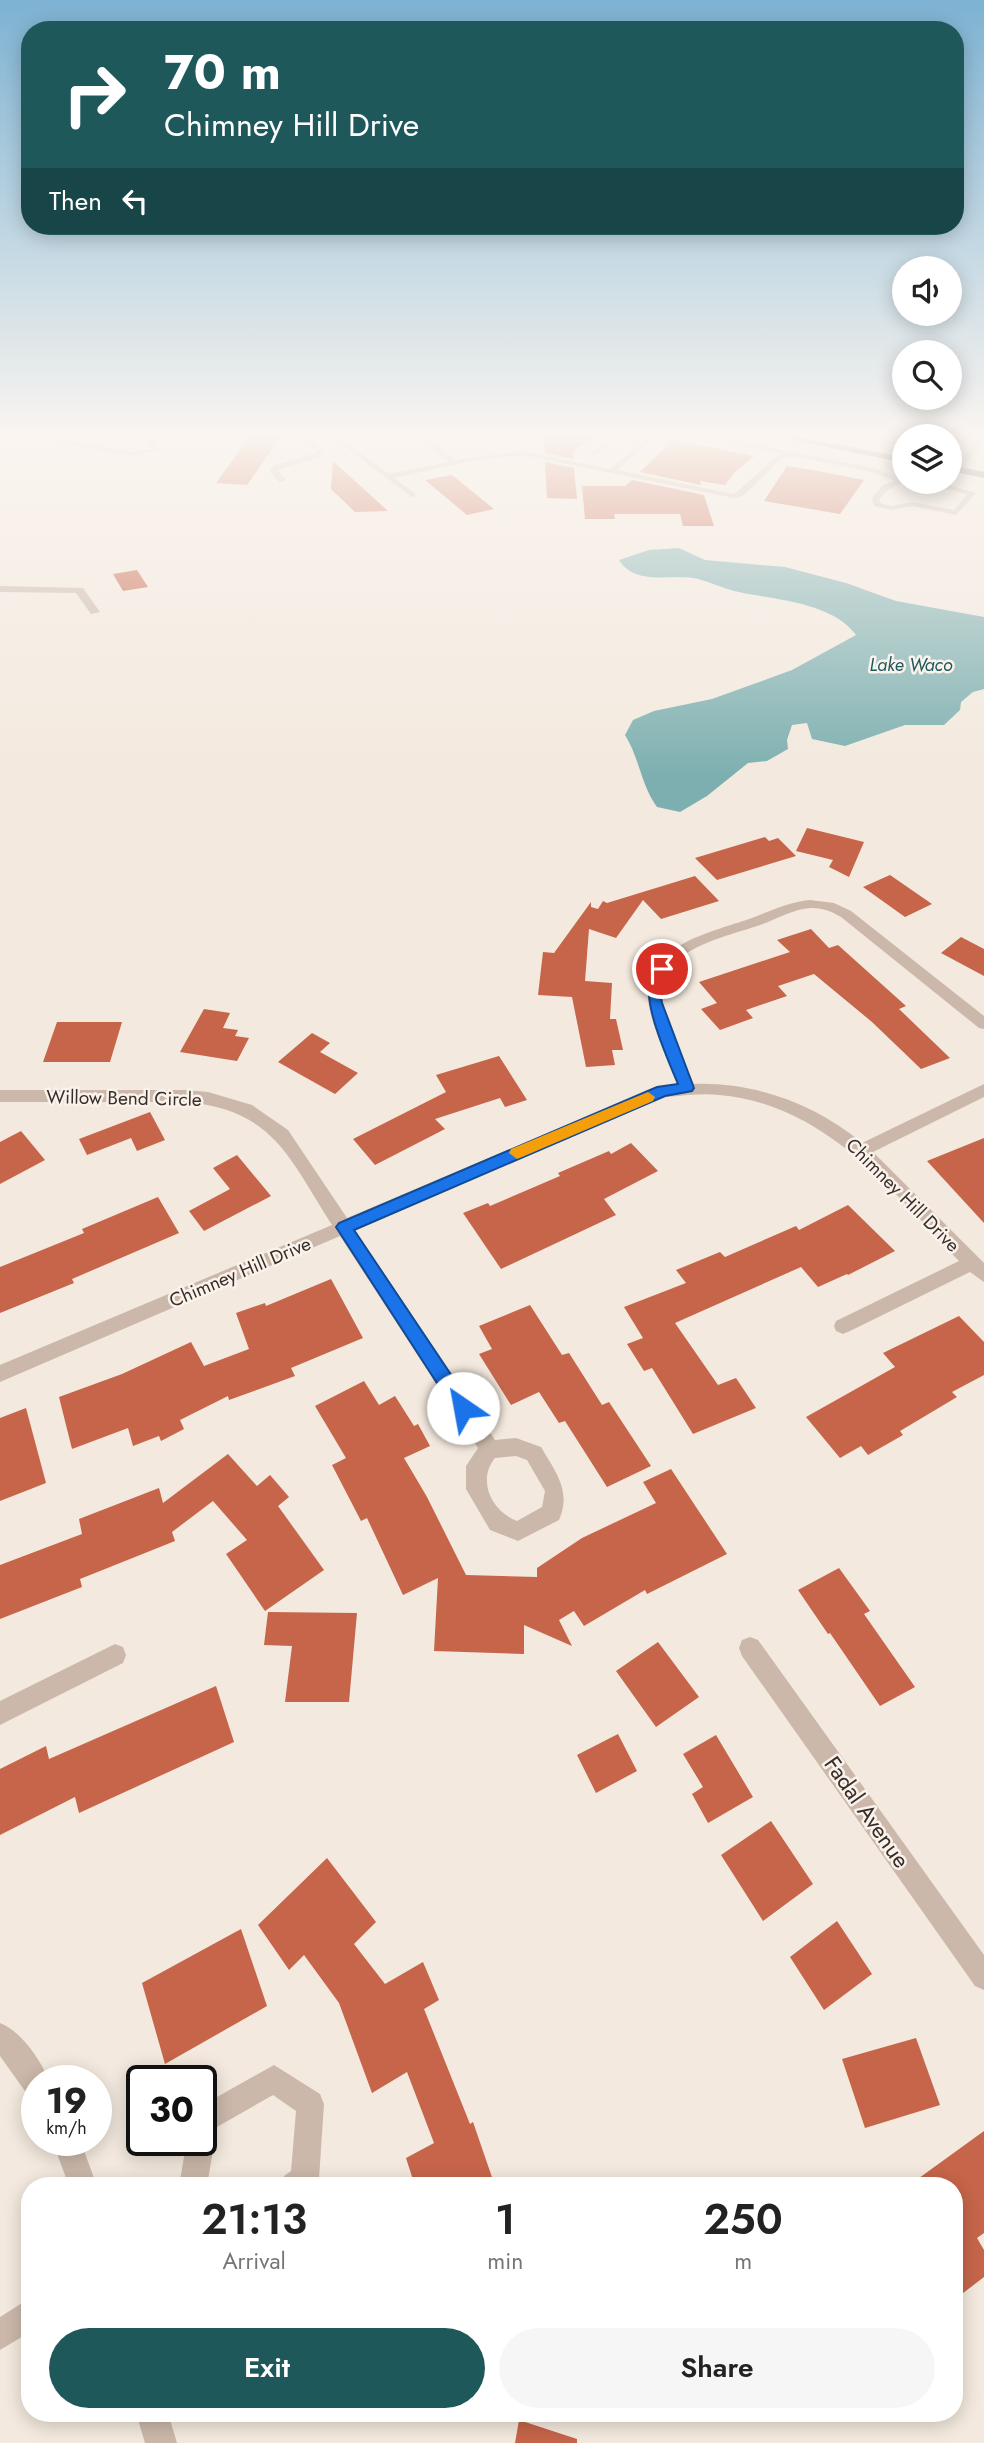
<!DOCTYPE html>
<html lang="en">
<head>
<meta charset="utf-8">
<style>
	body { margin:0; font-family:Jost,sans-serif; background:#f6f6f6; color:#222; height:100vh; display:flex; flex-direction:column; font-size:26px; white-space:nowrap }
	* { box-sizing:border-box; margin:0 }
	p { font-size:23px; color:#767676 }
	.icon { flex:none; width:38px; height:38px; fill:none; stroke:currentColor; stroke-width:2; stroke-linecap:round; stroke-linejoin:round }
	.map { position:relative; flex:1; overflow:hidden }
	.details { position:absolute; left:21px; top:2177px; width:942px; height:245px; display:flex; flex-direction:column; background:#fff; border-radius:28px; box-shadow:0 4px 18px #0003 }
	.details>* { flex:none }
	.hud { position:absolute; left:21px; top:21px; width:943px; height:214px; border-radius:28px; box-shadow:0 4px 18px #0003; background:#1f585b; color:#fff; overflow:hidden }
	.buttons { position:absolute; left:892px; top:256px; display:grid; gap:14px }
	.buttons a { display:grid; place-items:center; width:70px; height:70px; border-radius:50%; background:#fff; box-shadow:0 4px 18px #0003; font-size:35px }
	.speed { position:absolute; left:21px; top:2065px; display:flex; gap:14px; font-size:35px; font-weight:700; text-align:center }
	.speed>* { display:grid; place-content:center; width:91px; height:91px; border-radius:50%; background:#fff; box-shadow:0 4px 18px #0003; line-height:1 }
	.speed small { font-size:18px; font-weight:400 }
	.speed .limit { border:4px solid #111; border-radius:10px; background:#fff; color:#111 }
	.pin { position:absolute; display:grid; place-items:center; width:60px; height:60px; color:#fff; margin:-30px; border:4px solid #fff; border-radius:50%; box-shadow:0 2px 7px #0007 }
	.me { position:absolute; width:77px; margin:-38px; rotate:327deg; stroke-linejoin:round; filter:drop-shadow(0 0 5px #0008) }
	.turn { display:flex; align-items:center; gap:24px; height:147px; padding:0 28px; font-size:32px }
	.turn .icon { width:91px; height:91px; stroke-width:2.5 }
	.turn b { display:block; font-size:49px; line-height:60px }
	.then { display:flex; align-items:center; height:66px; padding:0 28px; background:#0003; gap:14px; font-size:26px }
	.eta { display:flex; justify-content:space-evenly; align-items:center; height:119px; text-align:center }
	.eta b { font-size:42px; font-weight:600; line-height:49px }
	.primary-button { display:flex; gap:14px; margin-top:auto; padding:14px 28px }
	.primary-button a { flex:1; height:80px; border-radius:42px; background:#1f585b; color:#fff; font-size:28px; font-weight:600; line-height:80px; text-align:center }
	.primary-button a+a { background:#f6f6f6; color:#222 }
	.map>svg:first-child { display:block }
	.water { fill:#7dafb0 }
	.building { fill:#c66549 }
	.lines { fill:none; stroke-linecap:round; stroke-linejoin:round }
	.lane { fill:#cbb8aa; fill-rule:evenodd }
	.street { fill:#cbb8aa; fill-rule:evenodd }
	.primary { fill:#7a655b; fill-rule:evenodd }
	.route { fill:#1a73e8; stroke:#114b97; stroke-width:2 }
	.slow { fill:#f59e0b }
	.labels { text-anchor:middle; dominant-baseline:central; stroke-width:5; stroke-linejoin:round; paint-order:stroke }
	.far-water-label { font-size:18px; font-style:italic; fill:#1f585b; stroke:#faf3eb }
	.street-label { font-size:19px; fill:#392e2a; stroke:#faf3eb }
	.near-street-label { font-size:23px; fill:#392e2a; stroke:#faf3eb }
</style>
</head>
<body>
<div class="map">
<svg width="984" height="2443" viewBox="0 0 984 2443">
	<rect width="100%" height="100%" fill="#f3e9de"/>
	<!-- water -->
	<path class="water" d="M679,548L705,560L785,567L846,583L896,601L984,617V689L973,692L961,702L960,710L944,725H905L845,746L812,739L807,723L792,725L787,740L788,749L767,761L748,763L707,796L680,812L657,807C641,785 639,757 625,735L633,720L654,711L712,699L792,670L856,635C831,601 773,600 734,591C722,588 710,582 698,579C672,573 636,587 619,560L649,550Z"/>
	<!-- building -->
	<path class="building" d="M251,435H282L247,485L216,483Z
		M544,435H596L573,452L574,459L545,453Z
		M672,441L710,447L754,456L734,473L725,485L700,481L701,485L640,472Z
		M333,461L388,511L355,512L331,489Z
		M545,462L574,468L577,499L547,498Z
		M787,466L818,471L864,480L840,514L764,501Z
		M452,475L494,509L467,515L425,480Z
		M632,480L704,495L714,526H683L680,514H614L615,519H585L582,486H625Z
		M137,570L148,587L123,591L113,574Z
		M807,828L864,842L849,877L829,867L833,860L796,851Z
		M765,837L769,841L778,838L796,856L717,880L695,858Z
		M890,875L932,904L905,917L863,887Z
		M695,876L719,901L661,919L643,900L616,938L589,929L585,981L612,983L610,1019H616L623,1050H612L615,1065L586,1067L572,997L538,995L543,952L554,953L591,902V907L598,909L603,901L607,903Z
		M811,929L829,948L838,945L906,1006L899,1009L950,1058L921,1069L872,1022L814,974L778,986L787,996L746,1010L753,1018L720,1030L701,1009L717,1003L699,982L790,952L777,940Z
		M961,937L984,949V976L941,953Z
		M204,1009L230,1013L223,1028L238,1030L235,1036L249,1038L237,1061L180,1052Z
		M57,1022H122L110,1062H43Z
		M312,1033L330,1043L320,1052L358,1073L335,1094L278,1062Z
		M499,1056L527,1100L505,1107L500,1098L435,1119L445,1129L375,1165L353,1139L446,1092L436,1075Z
		M150,1112L165,1140L137,1151L131,1138L87,1155L79,1139Z
		M21,1131L45,1160L0,1184V1142Z
		M984,1138V1223L927,1161Z
		M631,1143L658,1171L604,1199L616,1215L501,1269L463,1213L488,1203L490,1206L560,1176L558,1173L609,1151L611,1154Z
		M237,1155L271,1196L204,1231L189,1211L230,1189L213,1168Z
		M158,1197L179,1233L72,1279L74,1283L0,1313V1267L84,1233L82,1229Z
		M848,1205L895,1251L848,1275L847,1274L818,1287L801,1267L675,1323L718,1385L736,1378L756,1408L693,1434L652,1368L644,1371L627,1344L643,1338L624,1307L686,1283L676,1270L720,1252L725,1257L796,1226L799,1230Z
		M331,1279L363,1338L291,1368L295,1376L229,1400L228,1396L180,1420L184,1429L161,1441L159,1436L133,1446L128,1428L72,1449L59,1397L122,1374L191,1342L204,1366L249,1349L236,1313L265,1303L266,1306Z
		M530,1305L562,1355L569,1353L602,1405L609,1402L651,1466L607,1487L565,1421L559,1423L539,1392L511,1405L479,1354L492,1349L479,1326Z
		M959,1316L984,1342V1375L952,1392L957,1397L900,1431L903,1435L868,1455L861,1446L840,1458L806,1417L895,1367L883,1353Z
		M364,1381L379,1405L395,1396L414,1426L418,1424L430,1446L404,1458L427,1497L466,1575L537,1577V1568L582,1538L656,1503L643,1482L671,1469L727,1554L647,1594L645,1590L584,1626L574,1611L559,1620L572,1646L524,1625V1654L434,1651L438,1578L403,1595L367,1518L361,1521L332,1465L346,1458L315,1406Z
		M26,1408L46,1483L0,1501V1418Z
		M228,1454L257,1486L270,1475L289,1497L278,1506L324,1570L265,1611L226,1554L247,1540L213,1501L172,1532L175,1541L80,1579L82,1587L0,1619V1565L82,1534L79,1519L159,1488L163,1503Z
		M839,1568L870,1611L864,1614L915,1687L880,1706L830,1633L828,1634L798,1590Z
		M268,1612L357,1613L349,1702H285L292,1646L264,1645Z
		M658,1642L699,1697L656,1727L616,1671Z
		M216,1686L234,1742L79,1813L75,1797L0,1835V1769L46,1746L49,1759Z
		M618,1734L637,1771L596,1793L577,1755Z
		M716,1735L753,1797L708,1823L692,1794L703,1787L683,1754Z
		M771,1821L813,1884L763,1921L721,1855Z
		M327,1858L376,1922L354,1944L385,1984L423,1962L439,2000L424,2009L470,2124L473,2122L495,2186H415L406,2158L434,2143L407,2072L372,2093L339,2003L304,1955L289,1970L258,1925Z
		M837,1921L872,1974L824,2010L790,1957Z
		M241,1929L267,2006L165,2064L142,1983Z
		M916,2038L940,2105L865,2128L842,2059Z
		M984,2131V2233L977,2238L984,2250V2277L954,2300V2186H908Z
		M519,2420L577,2439V2443H515Z"/>
	<g class="lines">
		<!-- lane -->
		<path class="lane" d="M55,435H61L60,438L65,440L133,452L151,449L149,442L140,435C151,435 155,439 158,450L133,456L61,443L53,439Z
			M304,435H310L318,448L324,452L320,457L281,469L278,471L286,480L279,482L270,471L275,465L317,453L313,450Z
			M329,435H336L389,474L449,462L418,438L420,435L429,438L452,435L431,442L456,460L522,451L610,469L651,435H658L617,470L733,494L738,491L778,455L782,454L693,435H706L874,468L912,483L941,484L950,479L952,481L948,485L976,493L956,515L913,506L891,510L874,506L872,498L883,485L895,481L872,472L798,457L782,458L744,495L734,498L522,455L475,460L394,478L415,493V497H412ZM901,484L911,487L943,488L967,494L954,510L913,502L891,506L880,503V498L889,489Z
			M613,435H620L596,455H592V453Z
			M852,435H864L905,443V447Z
			M933,435H939V436H933Z"/>
		<!-- street -->
		<path class="street" d="M979,435H984V440L961,472H955L954,470Z
			M0,586L83,588L100,612L91,614L76,593L0,592Z
			M810,900L834,903L851,911L984,1016V1029L979,1028L841,917C831,911 822,908 811,908C793,909 777,919 760,925C729,936 673,946 663,983C657,1008 684,1060 694,1084C755,1082 815,1104 862,1143L984,1084V1097L873,1152L984,1263V1282L970,1272L850,1331L843,1334L836,1331L834,1326L836,1321L959,1261C892,1190 824,1104 719,1095C701,1093 682,1096 665,1097L355,1230L495,1440L516,1438L541,1447C555,1471 572,1491 559,1520L518,1541L490,1530L466,1489V1466L478,1448L340,1236L0,1382V1365L332,1225C289,1158 274,1110 186,1102H0V1090H186L208,1092L252,1105L288,1130L347,1218L657,1087L678,1085C668,1058 645,1016 648,988C652,944 715,931 749,919C769,912 788,902 810,900ZM516,1456L527,1460L545,1491L542,1507L517,1521C491,1511 477,1480 495,1458Z
			M750,1637L758,1640L984,1955V1990L975,1986L742,1656L739,1648L742,1640Z
			M115,1644L123,1647L126,1655L123,1663L0,1725V1701Z
			M0,2023C21,2031 41,2060 49,2081H37V2098L27,2094L0,2056Z
			M274,2065L320,2094L324,2104L319,2179L316,2186H280L284,2176L291,2171L296,2111L273,2095L217,2127L207,2186H179L187,2140H201V2106Z
			M52,2140H80L97,2186H69Z
			M30,2298V2332L0,2350V2317Z
			M136,2413H168L177,2443H145Z"/>
		<!-- primary -->
		<path class="primary" d="M768,435H785L905,457V463Z
			M950,465L984,472V478L950,471Z"/>
	</g>
	<!-- sky -->
	<linearGradient id="sky" x2="0" y2="1"><stop stop-color="#7db2d2"/><stop offset="0.56" stop-color="#faf5f0"/><stop offset="1" stop-color="#faf5f0" stop-opacity="0"/></linearGradient>
	<rect width="984" height="777" fill="url(#sky)"/>
	<!-- route -->
	<path class="route" d="M662,964L668,969L660,994L662,1003L694,1088L692,1091L665,1096L354,1230L470,1403L472,1408L470,1414L463,1416L457,1414L336,1227L339,1223L657,1087L678,1084C669,1061 628,977 662,964Z"/>
	<!-- slow -->
	<path class="slow" d="M648,1092L655,1097L653,1101L522,1157L517,1159L509,1153L511,1149Z"/>
	<g class="labels">
		<!-- far-water labels -->
		<g class="far-water-label">
			<text x="911" y="665">Lake Waco</text>
		</g>
		<!-- street labels -->
		<g class="street-label">
			<text transform="translate(124 1098) rotate(1)">Willow Bend Circle</text>
			<text transform="translate(903 1195) rotate(45)">Chimney Hill Drive</text>
			<text transform="translate(240 1272) rotate(-23)">Chimney Hill Drive</text>
		</g>
		<!-- near-street labels -->
		<g class="near-street-label">
			<text transform="translate(867 1812) rotate(55)">Fadal Avenue</text>
		</g>
	</g>
</svg>
<div class="buttons">
<a><svg class="icon" aria-label="sound" viewBox="0 0 24 24"><path d="M4 9h4l5-4v14l-5-4H4zM17 9q2 3 0 6"/></svg></a>
<a><svg class="icon" aria-label="search" viewBox="0 0 24 24"><circle cx="10" cy="10" r="6"/><path d="M15 15l6 6"/></svg></a>
<a><svg class="icon" aria-label="layers" viewBox="0 0 24 24"><path d="M12 4l9 5-9 5-9-5zM3 14l9 5 9-5"/></svg></a>
</div>
<div class="speed"><div>19<small>km/h</small></div><div class="limit">30</div></div>
<div class="pin" style="left:662px;top:969px;background:#d93025"><svg class="icon" aria-label="arrive" viewBox="0 0 24 24"><path d="M6 21V4h12l-3 4 3 4H6"/></svg></div>
<svg class="me" style="left:463px;top:1408px" viewBox="-20 -20 40 40"><circle r="19" fill="#fff"/><path d="M0-13L10 11 0 6-10 11z" fill="#1a73e8"/></svg>
<div class="hud">
<div class="turn"><svg class="icon" aria-label="right" viewBox="0 0 24 24"><path d="M7 20v-9h11M14 6l5 5-5 5"/></svg><div><b>70 m</b>Chimney Hill Drive</div></div>
<div class="then">Then<svg class="icon" aria-label="left" viewBox="0 0 24 24"><path d="M17 20v-9H6M10 6l-5 5 5 5"/></svg></div>
</div>
<section class="details">
<div class="eta">
<div><b>21:13</b><p>Arrival</p></div>
<div><b>1</b><p>min</p></div>
<div><b>250</b><p>m</p></div>
</div>
<div class="primary-button"><a>Exit</a><a>Share</a></div>
</section>
</div>
</body>
</html>
